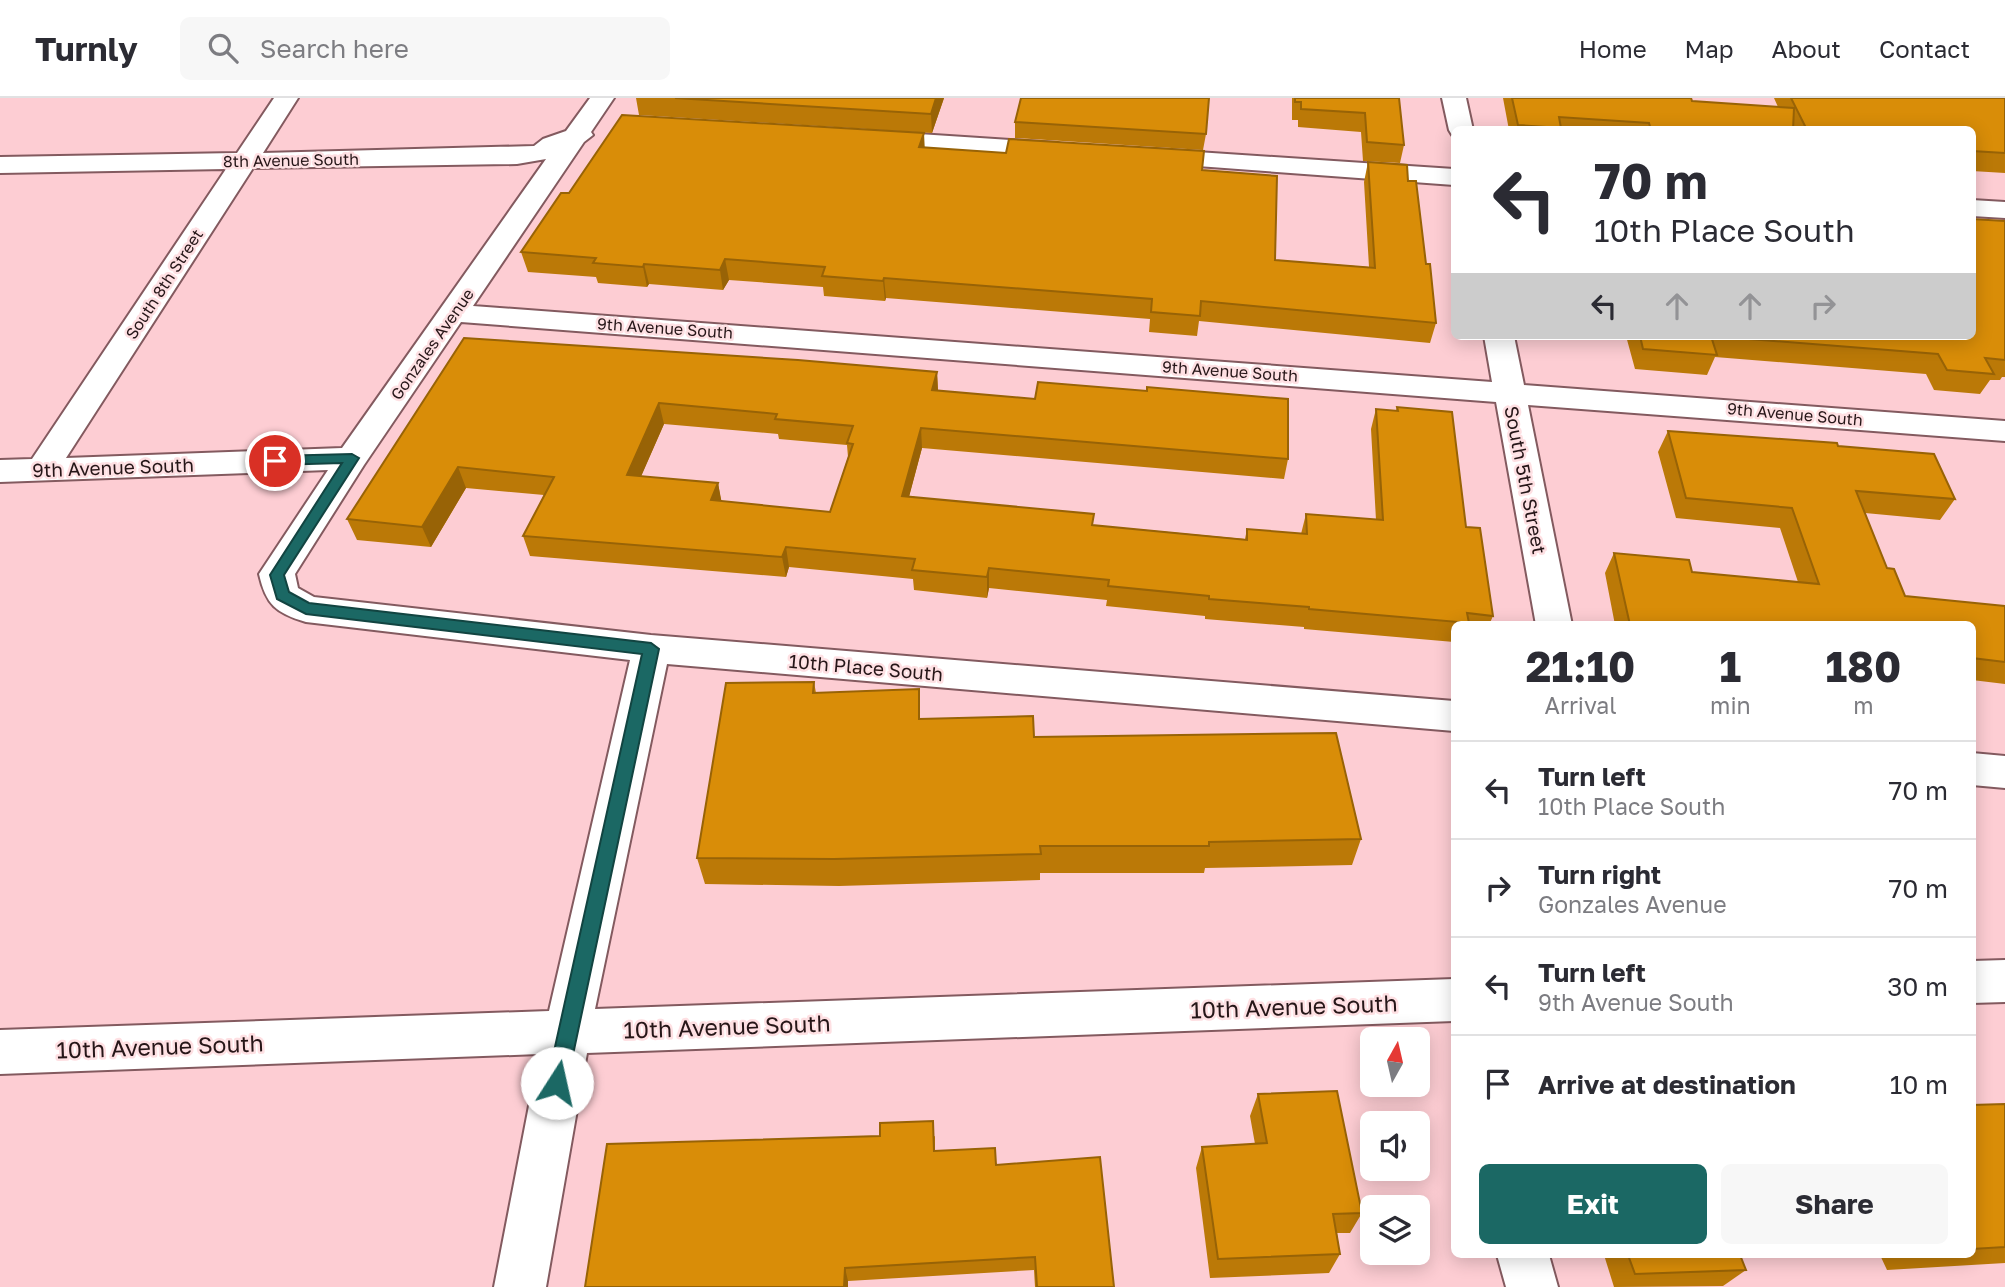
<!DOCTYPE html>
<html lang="en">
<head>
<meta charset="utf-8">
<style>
	body { margin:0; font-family:"Golos Text",sans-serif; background:#f7f7f7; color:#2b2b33; height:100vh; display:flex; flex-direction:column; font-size:26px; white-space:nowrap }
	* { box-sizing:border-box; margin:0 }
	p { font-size:23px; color:#7c7c81 }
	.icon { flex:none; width:38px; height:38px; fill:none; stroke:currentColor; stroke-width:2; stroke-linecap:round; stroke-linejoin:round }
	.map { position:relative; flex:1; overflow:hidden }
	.details { position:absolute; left:1451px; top:523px; width:525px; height:637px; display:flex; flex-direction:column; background:#fff; border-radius:10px; box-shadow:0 4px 18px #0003 }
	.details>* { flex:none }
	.guide { position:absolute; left:1451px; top:28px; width:525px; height:214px; border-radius:10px; box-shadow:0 4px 18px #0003; background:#fff; color:#2b2b33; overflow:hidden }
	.needle { width:46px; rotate:8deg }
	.buttons { position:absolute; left:1360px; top:929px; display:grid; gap:14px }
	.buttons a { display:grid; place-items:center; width:70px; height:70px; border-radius:10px; background:#fff; box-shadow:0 4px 18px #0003; font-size:35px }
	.pin { position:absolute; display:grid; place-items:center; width:60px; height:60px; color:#fff; margin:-30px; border:4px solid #fff; border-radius:50%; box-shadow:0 2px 7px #0007 }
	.me { position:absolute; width:77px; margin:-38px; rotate:10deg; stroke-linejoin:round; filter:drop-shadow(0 0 5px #0008) }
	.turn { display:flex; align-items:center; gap:24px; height:147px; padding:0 28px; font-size:32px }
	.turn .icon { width:91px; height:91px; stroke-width:2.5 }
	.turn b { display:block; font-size:49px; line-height:60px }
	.lanes { display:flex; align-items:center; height:66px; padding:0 28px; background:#0003; justify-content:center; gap:35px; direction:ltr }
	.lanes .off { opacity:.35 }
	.eta { display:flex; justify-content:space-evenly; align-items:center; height:119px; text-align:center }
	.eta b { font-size:42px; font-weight:700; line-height:49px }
	.button { display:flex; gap:14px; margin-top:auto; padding:14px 28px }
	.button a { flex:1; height:80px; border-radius:10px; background:#1b6864; color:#fff; font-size:28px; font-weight:700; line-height:80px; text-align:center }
	.button a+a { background:#f7f7f7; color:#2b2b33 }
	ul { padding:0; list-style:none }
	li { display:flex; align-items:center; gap:21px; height:98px; padding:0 28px; border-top:2px solid #e1e1e2 }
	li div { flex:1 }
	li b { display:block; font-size:26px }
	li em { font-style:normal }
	header { display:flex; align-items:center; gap:42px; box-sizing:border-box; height:98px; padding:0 35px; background:#fff; border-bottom:2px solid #e1e1e2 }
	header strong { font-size:33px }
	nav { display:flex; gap:38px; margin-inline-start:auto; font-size:24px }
	.search { width:490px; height:63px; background:#f7f7f7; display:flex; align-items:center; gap:18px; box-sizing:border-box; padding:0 24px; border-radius:10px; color:#7c7c81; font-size:26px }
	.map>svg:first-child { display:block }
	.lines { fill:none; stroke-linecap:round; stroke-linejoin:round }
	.street-casing { stroke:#835a5f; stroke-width:4 }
	.street { fill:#fff; fill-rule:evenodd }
	.wall { fill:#bb7907; fill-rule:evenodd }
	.shaded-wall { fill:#986306 }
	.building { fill:#d98d08; stroke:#986306; stroke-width:2; fill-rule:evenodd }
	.route { fill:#1b6864; stroke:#124441; stroke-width:2 }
	.labels { text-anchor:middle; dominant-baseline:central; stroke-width:5; stroke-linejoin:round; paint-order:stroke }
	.far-street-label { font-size:16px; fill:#261618; stroke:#fee0e3 }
	.street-label { font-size:19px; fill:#261618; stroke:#fee0e3 }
	.near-street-label { font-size:23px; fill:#261618; stroke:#fee0e3 }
</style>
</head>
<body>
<header>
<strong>Turnly</strong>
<div class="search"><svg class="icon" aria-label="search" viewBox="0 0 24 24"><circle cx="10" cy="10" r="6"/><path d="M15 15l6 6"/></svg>Search here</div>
<nav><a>Home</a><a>Map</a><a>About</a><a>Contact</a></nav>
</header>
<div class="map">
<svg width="2005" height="1189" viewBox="0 0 2005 1189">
	<rect width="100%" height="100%" fill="#fdcdd3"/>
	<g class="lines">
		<!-- street casing -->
		<g class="street-casing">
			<path id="street" d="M274,0H298L263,55L534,48L543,41L566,33L590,0H614L591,34L593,37L584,44L473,208L1492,284L1484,238H1514L1524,287L2005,323V343L1528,307L1572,527H1536L1496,304L461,224L364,367L295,476L298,490L314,499L651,537L1454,603V633L667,566L595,911L1454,881V923L587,955L546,1189H494L539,956L0,976V932L549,913L630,562L306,524C276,515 266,507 259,476L328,372L0,384V362L32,361L226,71L0,75V59L237,55ZM546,61L342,350L66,360L253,70L517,66Z
				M1442,0H1466L1473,32H1454V38L1452,37L1449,32Z
				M873,33L1057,45L1066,48L1070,53L1066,58L1057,61L864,46L860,41L864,36Z
				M1152,51L1454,71V87L1143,64L1139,59L1143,54Z
				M1972,102L2005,104V120L1972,118Z
				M1972,655L2005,658V690L1972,687Z
				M2005,862V904L1972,905V863Z
				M1497,1157H1549L1558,1189H1506Z"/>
		</g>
		<!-- street -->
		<use href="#street" class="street"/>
	</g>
	<!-- wall -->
	<path class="wall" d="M636,0H944L932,35L639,17Z
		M1292,0H1399L1404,47L1400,65L1363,63L1361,34L1298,29V22H1292Z
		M1503,0H1691L1692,3L1778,9L1774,0H2005V75L1972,73V32H1509Z
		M1015,24L1206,36L1203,52L1015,40Z
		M924,35V49L1202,72L1275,162L1369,169L1364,84L1368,64L1408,83L1436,225L1430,245L1199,223L1197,238L1149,234L1150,221L886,200L885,203L824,198L823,189L729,182L723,192L649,186L647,189L598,185L596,179L528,174L521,154L569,95Z
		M2005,123V279H2002L2000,282H1990L1980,296L1934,292L1926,276L1715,259L1707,277L1635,271L1626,238H1972Z
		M464,240L937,274L938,292L1288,361L1284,381L922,350L909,398L1093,427L1245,441L1247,431L1301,436L1306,416L1376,422L1371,331L1376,311L1396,313L1397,309L1466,429L1493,518L1489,527H1454V544L1304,531V529L1205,521V518L1106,508L1107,502L989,490L987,500L914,492L913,481L789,469L786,479L530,458L523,438L544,397L466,390L431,449L357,442L347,421ZM664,326L778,336L779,341L847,347L848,359L830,414L721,403L718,385L641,378Z
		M1668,333L1838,348L1955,401L1940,422L1865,415L1887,470L1905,498L2005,508V586L1972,582V527H1615L1605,475L1614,455L1692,474L1798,484L1780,430L1676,420L1658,354Z
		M814,584L816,595L921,621L1034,639L1361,741L1352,767L1205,770L1204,775H1040V782L839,788L705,786L697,760Z
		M1258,996L1362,1115L1350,1135H1337L1340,1156L1329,1175L1210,1180L1196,1070L1202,1049L1255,1046L1250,1018Z
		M2005,1006V1165L1887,1172L1880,1157H1972V1007Z
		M935,1038V1053L996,1067L1114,1189H1035L1034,1172L848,1183L585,1189Z
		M1604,1157H1743H1740L1746,1172L1723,1188L1614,1189Z"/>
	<!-- shaded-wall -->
	<path class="shaded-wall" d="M936,0H944L932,35L931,16Z
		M924,35L925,55L919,49Z
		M725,161L729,182L723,192L720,172Z
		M644,166L649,186L647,189L643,169Z
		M884,180L886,200L885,203L883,183Z
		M937,274L938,294L932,292Z
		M659,305L664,326L633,397L627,377Z
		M921,330L922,350L904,418L902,398Z
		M458,369L466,390L431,449L422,429Z
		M718,385L722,406L711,402Z
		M786,449L789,469L786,479L782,459Z
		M989,470V490L987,500V479Z
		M845,1170L848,1183V1189H844Z"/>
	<!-- building -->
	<path class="building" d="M675,0H936L931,16Z
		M1021,0H1209L1206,36L1015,24Z
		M1295,0H1399L1404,47L1367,44L1365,15L1301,11V4H1295Z
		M1512,0H1691L1692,3L1794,10L1793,32H1651L1649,25L1559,19L1561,30L1518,27Z
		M1791,0H2005V55L1972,53V32H1807Z
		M622,17L924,35L919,49L1006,55L1009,41L1204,53L1202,72L1277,78L1275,162L1375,170L1368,64L1407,67L1408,83H1416L1426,166H1430L1436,225L1201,203L1200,218L1151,214L1152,201L884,180L883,183L822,178L825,169L725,161L720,172L644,166L643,169L593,165L596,160L521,154L561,95H569Z
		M1972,121L2005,123V262L1985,260L1994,276L1947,272L1938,256L1711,238L1717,257L1643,251L1640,238H1972Z
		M464,240L798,262L937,274L932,292L1035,301L1038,284L1147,293V289L1288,301V361L921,330L902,398L1094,416L1092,427L1247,442V431L1307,436L1306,416L1383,422L1376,311L1398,313L1397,309L1452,314L1466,429L1480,430L1493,518L1467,515L1469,525L1309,511V509L1209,501V498L1108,488L1109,482L989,470L987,479L912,472L915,461L786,449L782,459L523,438L554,379L458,369L422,429L347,421ZM659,305L777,316L775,321L853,328L847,345L853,346L830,414L711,402L718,385L627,377Z
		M1668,333L1837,345L1838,348L1934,356L1955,401L1856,393L1887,470L1894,471L1905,498L2005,508V564L1972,560V527H1630L1614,455L1689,462L1692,474L1819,486L1792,410L1686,400Z
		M814,584L813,595L919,591V621L1033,618L1034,639L1336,635L1361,741L1209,744V748H1040L1041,756L834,761L697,760L726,585Z
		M1337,993L1362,1115L1333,1116L1340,1156L1218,1161L1202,1049L1267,1045L1258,996Z
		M2005,1006V1149L1972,1151V1007Z
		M933,1023L934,1053L995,1050L996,1067L1100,1059L1114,1189H1037L1035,1159L845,1170L844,1189H585L607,1046L880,1038V1025Z
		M1628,1157H1740L1746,1172L1635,1176Z"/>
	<!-- route -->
	<path class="route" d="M352,356L359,360L284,477L289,494L309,505L651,545L659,551L567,985L564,992L557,994L550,992L547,985L642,556L306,516L277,501L270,477L342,365L275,367L268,363L275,358Z"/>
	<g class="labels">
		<!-- far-street labels -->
		<g class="far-street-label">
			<text transform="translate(291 62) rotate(-1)">8th Avenue South</text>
			<text transform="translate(164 186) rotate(-57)">South 8th Street</text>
			<text transform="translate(665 230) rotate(4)">9th Avenue South</text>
			<text transform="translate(432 246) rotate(-55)">Gonzales Avenue</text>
			<text transform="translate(1230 273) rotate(4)">9th Avenue South</text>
			<text transform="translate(1795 316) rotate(5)">9th Avenue South</text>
		</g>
		<!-- street labels -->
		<g class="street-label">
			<text transform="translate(113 369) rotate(-2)">9th Avenue South</text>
			<text transform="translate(1526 382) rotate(79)">South 5th Street</text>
			<text transform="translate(866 569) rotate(5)">10th Place South</text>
		</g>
		<!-- near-street labels -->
		<g class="near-street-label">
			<text transform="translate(1294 908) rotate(-2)">10th Avenue South</text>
			<text transform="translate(727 928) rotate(-2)">10th Avenue South</text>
			<text transform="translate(160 948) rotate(-2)">10th Avenue South</text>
		</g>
	</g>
</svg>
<div class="buttons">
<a><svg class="needle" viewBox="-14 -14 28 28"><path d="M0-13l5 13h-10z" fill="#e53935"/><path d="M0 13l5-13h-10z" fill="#7c7c81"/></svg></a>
<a><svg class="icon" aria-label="sound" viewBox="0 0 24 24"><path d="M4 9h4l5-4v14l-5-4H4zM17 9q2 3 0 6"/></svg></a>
<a><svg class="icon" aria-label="layers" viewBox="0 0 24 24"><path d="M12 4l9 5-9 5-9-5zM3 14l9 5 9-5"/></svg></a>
</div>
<div class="pin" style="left:275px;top:363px;background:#d93025"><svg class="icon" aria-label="arrive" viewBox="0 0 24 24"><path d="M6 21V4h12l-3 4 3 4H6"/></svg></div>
<svg class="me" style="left:557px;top:985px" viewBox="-20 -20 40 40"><circle r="19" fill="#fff"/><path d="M0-13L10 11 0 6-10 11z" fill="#1b6864"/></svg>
<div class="guide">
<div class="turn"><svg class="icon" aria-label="left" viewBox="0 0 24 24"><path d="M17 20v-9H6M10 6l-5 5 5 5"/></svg><div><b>70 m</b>10th Place South</div></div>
<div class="lanes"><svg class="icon" aria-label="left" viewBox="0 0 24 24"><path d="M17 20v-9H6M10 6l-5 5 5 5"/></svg><svg class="icon off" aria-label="ahead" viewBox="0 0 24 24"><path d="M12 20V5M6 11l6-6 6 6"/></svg><svg class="icon off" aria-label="ahead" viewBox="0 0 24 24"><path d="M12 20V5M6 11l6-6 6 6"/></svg><svg class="icon off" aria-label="right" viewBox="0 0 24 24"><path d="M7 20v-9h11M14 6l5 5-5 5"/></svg></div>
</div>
<section class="details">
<div class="eta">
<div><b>21:10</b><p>Arrival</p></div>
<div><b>1</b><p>min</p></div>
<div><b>180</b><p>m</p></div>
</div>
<ul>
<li><svg class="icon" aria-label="left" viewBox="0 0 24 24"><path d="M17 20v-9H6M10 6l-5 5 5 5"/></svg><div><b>Turn left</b><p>10th Place South</p></div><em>70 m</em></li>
<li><svg class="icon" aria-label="right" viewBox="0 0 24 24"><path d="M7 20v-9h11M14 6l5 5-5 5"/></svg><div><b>Turn right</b><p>Gonzales Avenue</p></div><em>70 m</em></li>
<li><svg class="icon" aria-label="left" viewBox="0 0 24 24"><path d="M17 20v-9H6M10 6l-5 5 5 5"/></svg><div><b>Turn left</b><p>9th Avenue South</p></div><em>30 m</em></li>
<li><svg class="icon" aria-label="arrive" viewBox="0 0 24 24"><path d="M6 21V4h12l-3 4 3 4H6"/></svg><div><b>Arrive at destination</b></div><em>10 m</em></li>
</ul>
<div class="button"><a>Exit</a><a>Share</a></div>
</section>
</div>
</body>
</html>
